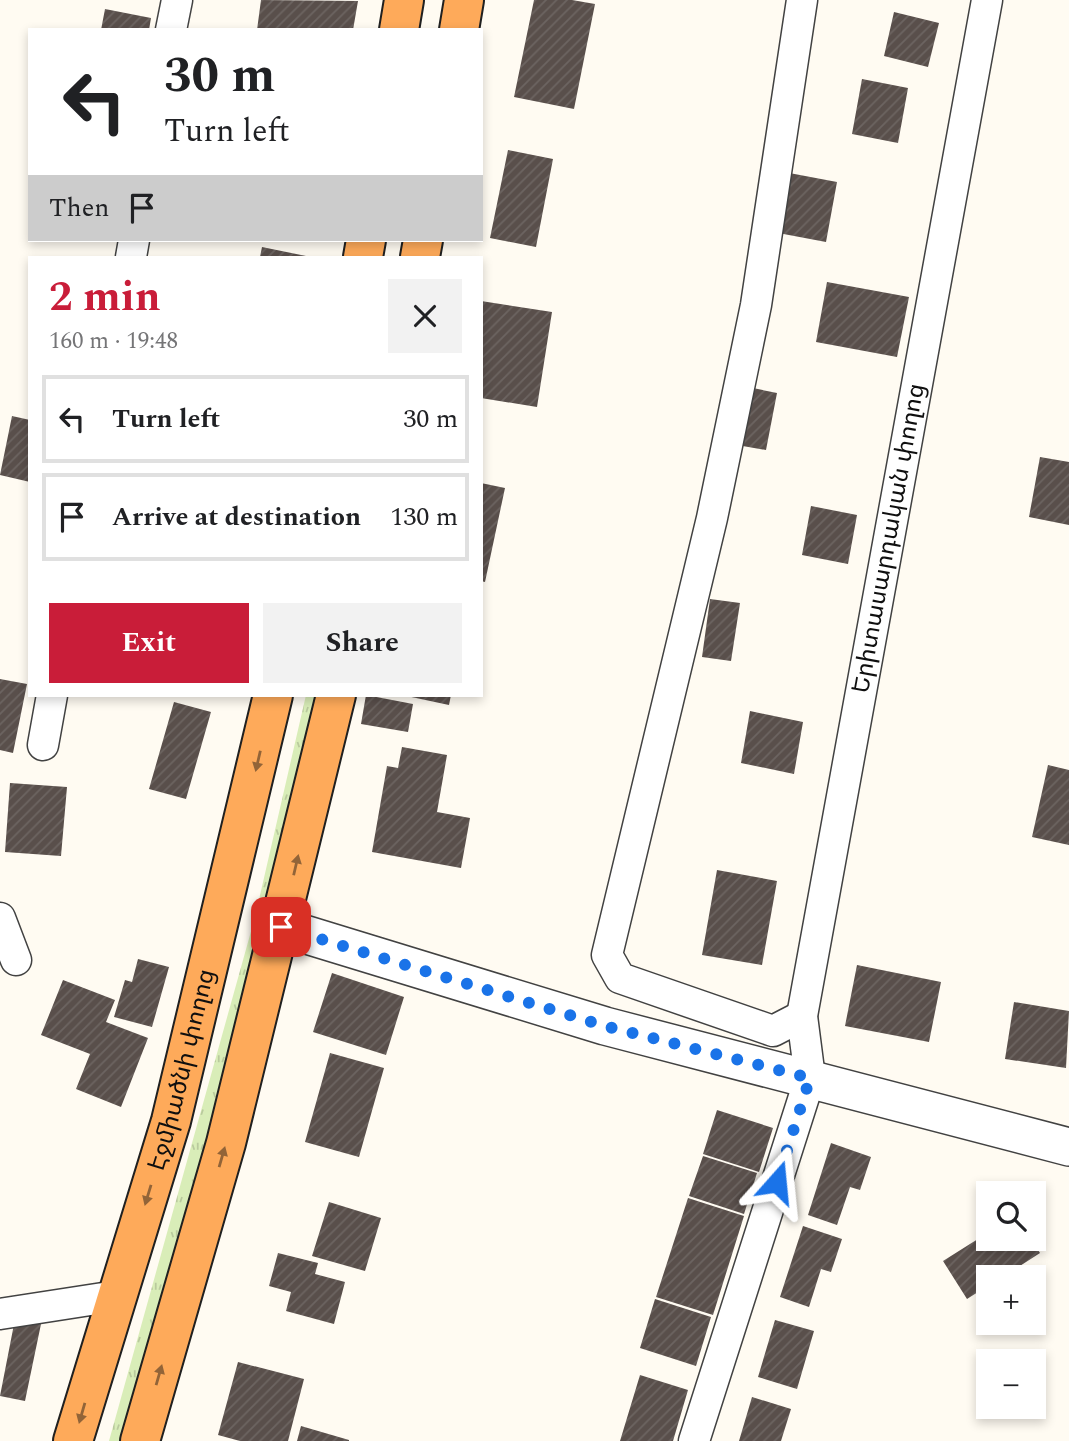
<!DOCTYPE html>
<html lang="en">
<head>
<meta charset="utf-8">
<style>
	body { margin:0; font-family:Spectral,"Noto Sans Armenian",serif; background:#f2f2f2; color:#202124; height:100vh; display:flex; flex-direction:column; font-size:26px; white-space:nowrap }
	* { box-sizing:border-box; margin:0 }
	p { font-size:23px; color:#757577 }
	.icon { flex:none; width:38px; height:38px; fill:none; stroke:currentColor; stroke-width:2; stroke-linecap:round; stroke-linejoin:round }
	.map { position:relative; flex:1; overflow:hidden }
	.details { position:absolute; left:28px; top:256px; width:455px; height:441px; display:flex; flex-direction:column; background:#fff; border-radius:0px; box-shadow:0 4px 10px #0003 }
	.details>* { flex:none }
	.top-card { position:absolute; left:28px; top:28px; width:455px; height:214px; border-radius:0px; box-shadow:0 4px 10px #0003; background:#fff; color:#202124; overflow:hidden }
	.buttons { position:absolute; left:976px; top:1181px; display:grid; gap:14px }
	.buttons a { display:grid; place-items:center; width:70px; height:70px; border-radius:0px; background:#fff; box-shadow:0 4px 10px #0003; font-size:35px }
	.pin { position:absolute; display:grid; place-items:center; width:60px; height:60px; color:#fff; margin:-30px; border-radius:14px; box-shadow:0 4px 10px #0006 }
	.me { position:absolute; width:77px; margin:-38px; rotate:18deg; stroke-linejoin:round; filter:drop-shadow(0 0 5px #0008) }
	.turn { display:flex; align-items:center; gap:24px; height:147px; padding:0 21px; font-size:32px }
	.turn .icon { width:91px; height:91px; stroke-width:2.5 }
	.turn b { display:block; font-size:49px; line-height:60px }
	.then { display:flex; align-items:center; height:66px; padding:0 21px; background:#0003; gap:14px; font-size:26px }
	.round { display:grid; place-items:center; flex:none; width:74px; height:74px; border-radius:0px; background:#f2f2f2 }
	.overview { display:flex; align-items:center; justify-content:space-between; height:119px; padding:0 21px }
	h1 { font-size:42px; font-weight:700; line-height:52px; color:#c91d39 }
	.button { display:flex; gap:14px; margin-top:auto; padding:14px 21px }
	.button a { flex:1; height:80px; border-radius:0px; background:#c91d39; color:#fff; font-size:28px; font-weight:700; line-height:80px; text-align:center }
	.button a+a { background:#f2f2f2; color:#202124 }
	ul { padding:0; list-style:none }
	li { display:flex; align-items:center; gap:21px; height:88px; margin:0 14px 10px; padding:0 7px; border:4px solid #e0e0e0; border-radius:0px }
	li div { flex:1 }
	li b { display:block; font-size:26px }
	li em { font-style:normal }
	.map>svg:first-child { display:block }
	.grass { fill:url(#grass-tufts) }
	.building { fill:url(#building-hatch) }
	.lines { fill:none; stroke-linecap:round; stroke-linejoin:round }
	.minor-casing { stroke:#424242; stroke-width:33 }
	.tertiary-casing { stroke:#424242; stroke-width:40 }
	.trunk-casing { stroke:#202020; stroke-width:42 }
	.minor { stroke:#fff; stroke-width:30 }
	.tertiary { stroke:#fff; stroke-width:37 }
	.trunk { stroke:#feaa5a; stroke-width:38 }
	.oneway { fill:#926438 }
	.route { stroke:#1a73e8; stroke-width:12; stroke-dasharray:0 21.6 }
	.labels { text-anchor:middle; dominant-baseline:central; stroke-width:7; stroke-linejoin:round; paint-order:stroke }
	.street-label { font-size:24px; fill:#0f0f0f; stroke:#fff }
</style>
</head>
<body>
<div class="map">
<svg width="1069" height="1441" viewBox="0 0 1069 1441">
	<defs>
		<pattern id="grass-tufts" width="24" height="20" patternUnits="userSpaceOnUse" patternTransform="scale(1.75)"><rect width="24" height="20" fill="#d9edb8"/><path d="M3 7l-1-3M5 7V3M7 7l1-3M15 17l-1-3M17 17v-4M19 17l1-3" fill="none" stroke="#b9ca9d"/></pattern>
		<pattern id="building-hatch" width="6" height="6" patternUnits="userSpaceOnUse" patternTransform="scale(1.75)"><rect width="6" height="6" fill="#594f4b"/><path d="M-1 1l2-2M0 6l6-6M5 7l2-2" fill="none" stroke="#6c6461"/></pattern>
	</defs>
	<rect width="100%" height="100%" fill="#fffbf2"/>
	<!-- grass -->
	<path class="grass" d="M306,695H324L272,919L126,1441H109L255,917Z"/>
	<!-- building -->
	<path class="building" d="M261,0L358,1L353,30H257Z
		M534,0H572L595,4L574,109L514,97Z
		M105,9L151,18L149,30H101Z
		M894,12L939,23L928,67L884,56Z
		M862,79L908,88L898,143L852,134Z
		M508,150L553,159L536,247L490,238Z
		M784,172L837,182L826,242L773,232Z
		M262,247L306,256V257H260Z
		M827,282L909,297L897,357L816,342Z
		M481,301L552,312L537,407L481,398Z
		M748,387L777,393L766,450L737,445Z
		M12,416L30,420V482L0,475Z
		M1040,457L1069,462V525L1029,517Z
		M481,483L505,488L485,582L481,581Z
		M811,506L857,515L848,564L802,555Z
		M710,599L740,603L731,661L702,657Z
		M0,679L27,684L13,753L0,750Z
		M366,695L413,704L408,732L361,724Z
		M402,695H451L449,705Z
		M174,702L211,712L186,799L149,789Z
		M750,711L803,722L794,774L741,763Z
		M402,747L447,755L437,812L470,818L461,868L372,852L387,766L398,768Z
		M1048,765L1069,770V845L1032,837Z
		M10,783L67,787L61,856L5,852Z
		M717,870L777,881L762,965L702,955Z
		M138,959L169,967L152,1027L114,1017L125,980L132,982Z
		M857,965L941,982L929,1042L845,1026Z
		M332,973L404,997L386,1055L313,1032Z
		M63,980L115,1000L106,1022L148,1038L121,1107L76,1089L90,1054L41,1035Z
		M1014,1002L1069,1011L1066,1068L1005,1059Z
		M330,1053L384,1068L359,1157L305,1142Z
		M717,1110L773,1128L759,1172L703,1154Z
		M831,1143L871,1157L860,1190L850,1187L837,1225L808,1215Z
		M703,1156L757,1173L744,1214L689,1196Z
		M688,1198L744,1216L713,1315L656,1297Z
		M329,1202L381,1218L365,1271L312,1256Z
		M803,1226L842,1239L831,1272L821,1269L809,1307L780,1297Z
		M989,1232V1239H1031L1040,1253L1001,1278H989V1285L967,1299L943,1261Z
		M278,1253L318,1263L315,1274L345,1282L334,1324L286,1311L291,1292L269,1286Z
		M655,1299L711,1317L696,1366L640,1348Z
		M15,1319L41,1324L25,1401L0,1396Z
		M775,1320L814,1331L797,1389L758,1377Z
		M238,1362L304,1379L288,1441H240L218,1435Z
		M640,1375L688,1390L673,1441H620Z
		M752,1397L791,1409L781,1441H739Z
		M301,1426L349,1440V1441H297Z"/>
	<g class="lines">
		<!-- minor casing -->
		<g class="minor-casing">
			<g id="minor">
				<path d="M171,30L177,0"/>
				<path d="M131,257L134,240"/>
				<path d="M43,745L52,695"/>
				<path d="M0,918L16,960"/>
				<path d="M802,1016L773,1031L620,978L607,955L712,518L756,305L802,0"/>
				<path d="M0,1314L116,1296"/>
				<path id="s1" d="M694,1441L810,1078L802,1016L987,0"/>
			</g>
		</g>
		<!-- tertiary casing -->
		<g class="tertiary-casing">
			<path id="tertiary" d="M281,927L605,1026L1069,1147"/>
		</g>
		<!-- trunk casing -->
		<g class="trunk-casing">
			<g id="trunk">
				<path d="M399,30L404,0"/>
				<path d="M459,30L464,0"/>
				<path d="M363,257L366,240"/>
				<path d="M420,257L423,240"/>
				<path id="s2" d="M73,1441L171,1121L273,695"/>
				<path d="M140,1441L226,1143L336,695"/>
			</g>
		</g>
		<!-- minor -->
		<use href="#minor" class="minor"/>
		<!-- tertiary -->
		<use href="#tertiary" class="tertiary"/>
		<!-- trunk -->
		<use href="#trunk" class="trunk"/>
	</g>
	<!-- one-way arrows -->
	<defs><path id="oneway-solid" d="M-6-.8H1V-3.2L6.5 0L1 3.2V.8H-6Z" transform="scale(1.75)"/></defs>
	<g class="oneway">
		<use href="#oneway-solid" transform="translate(258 761) rotate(103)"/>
		<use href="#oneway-solid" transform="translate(296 865) rotate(-77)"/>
		<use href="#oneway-solid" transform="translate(222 1157) rotate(-74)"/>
		<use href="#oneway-solid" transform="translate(148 1195) rotate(107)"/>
		<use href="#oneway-solid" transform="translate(159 1375) rotate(-74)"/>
		<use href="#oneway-solid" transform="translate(82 1413) rotate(106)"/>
	</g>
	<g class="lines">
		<!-- route -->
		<path class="route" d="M281,927L605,1026L810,1078L777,1182"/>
	</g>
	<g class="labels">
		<!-- street labels -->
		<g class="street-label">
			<text stroke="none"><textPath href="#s1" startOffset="929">Երիտասարդական փողոց</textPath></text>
			<text stroke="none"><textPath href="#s2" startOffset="387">Էջմիածնի փողոց</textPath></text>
		</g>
	</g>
</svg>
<div class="buttons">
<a><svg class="icon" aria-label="search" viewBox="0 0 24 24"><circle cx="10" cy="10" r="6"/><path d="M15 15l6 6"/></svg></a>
<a>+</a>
<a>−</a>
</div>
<div class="pin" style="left:281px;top:927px;background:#d93025"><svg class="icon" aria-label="arrive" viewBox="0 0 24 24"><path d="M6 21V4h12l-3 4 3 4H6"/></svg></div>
<svg class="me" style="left:777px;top:1182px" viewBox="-20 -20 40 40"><path d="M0-17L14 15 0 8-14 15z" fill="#1a73e8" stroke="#fff" stroke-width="4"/></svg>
<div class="top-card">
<div class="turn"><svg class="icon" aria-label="left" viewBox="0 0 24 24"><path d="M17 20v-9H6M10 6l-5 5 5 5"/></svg><div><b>30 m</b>Turn left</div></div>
<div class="then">Then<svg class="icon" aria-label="arrive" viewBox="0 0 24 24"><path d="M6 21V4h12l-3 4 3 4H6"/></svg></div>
</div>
<section class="details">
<div class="overview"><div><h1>2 min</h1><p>160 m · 19:48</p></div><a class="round"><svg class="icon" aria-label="close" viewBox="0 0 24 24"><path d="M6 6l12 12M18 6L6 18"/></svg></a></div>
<ul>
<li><svg class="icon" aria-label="left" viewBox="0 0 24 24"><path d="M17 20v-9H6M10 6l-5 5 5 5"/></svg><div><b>Turn left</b></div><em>30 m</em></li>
<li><svg class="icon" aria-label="arrive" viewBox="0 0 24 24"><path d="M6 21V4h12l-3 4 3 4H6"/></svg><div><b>Arrive at destination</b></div><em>130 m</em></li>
</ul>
<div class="button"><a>Exit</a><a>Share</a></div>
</section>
</div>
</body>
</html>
